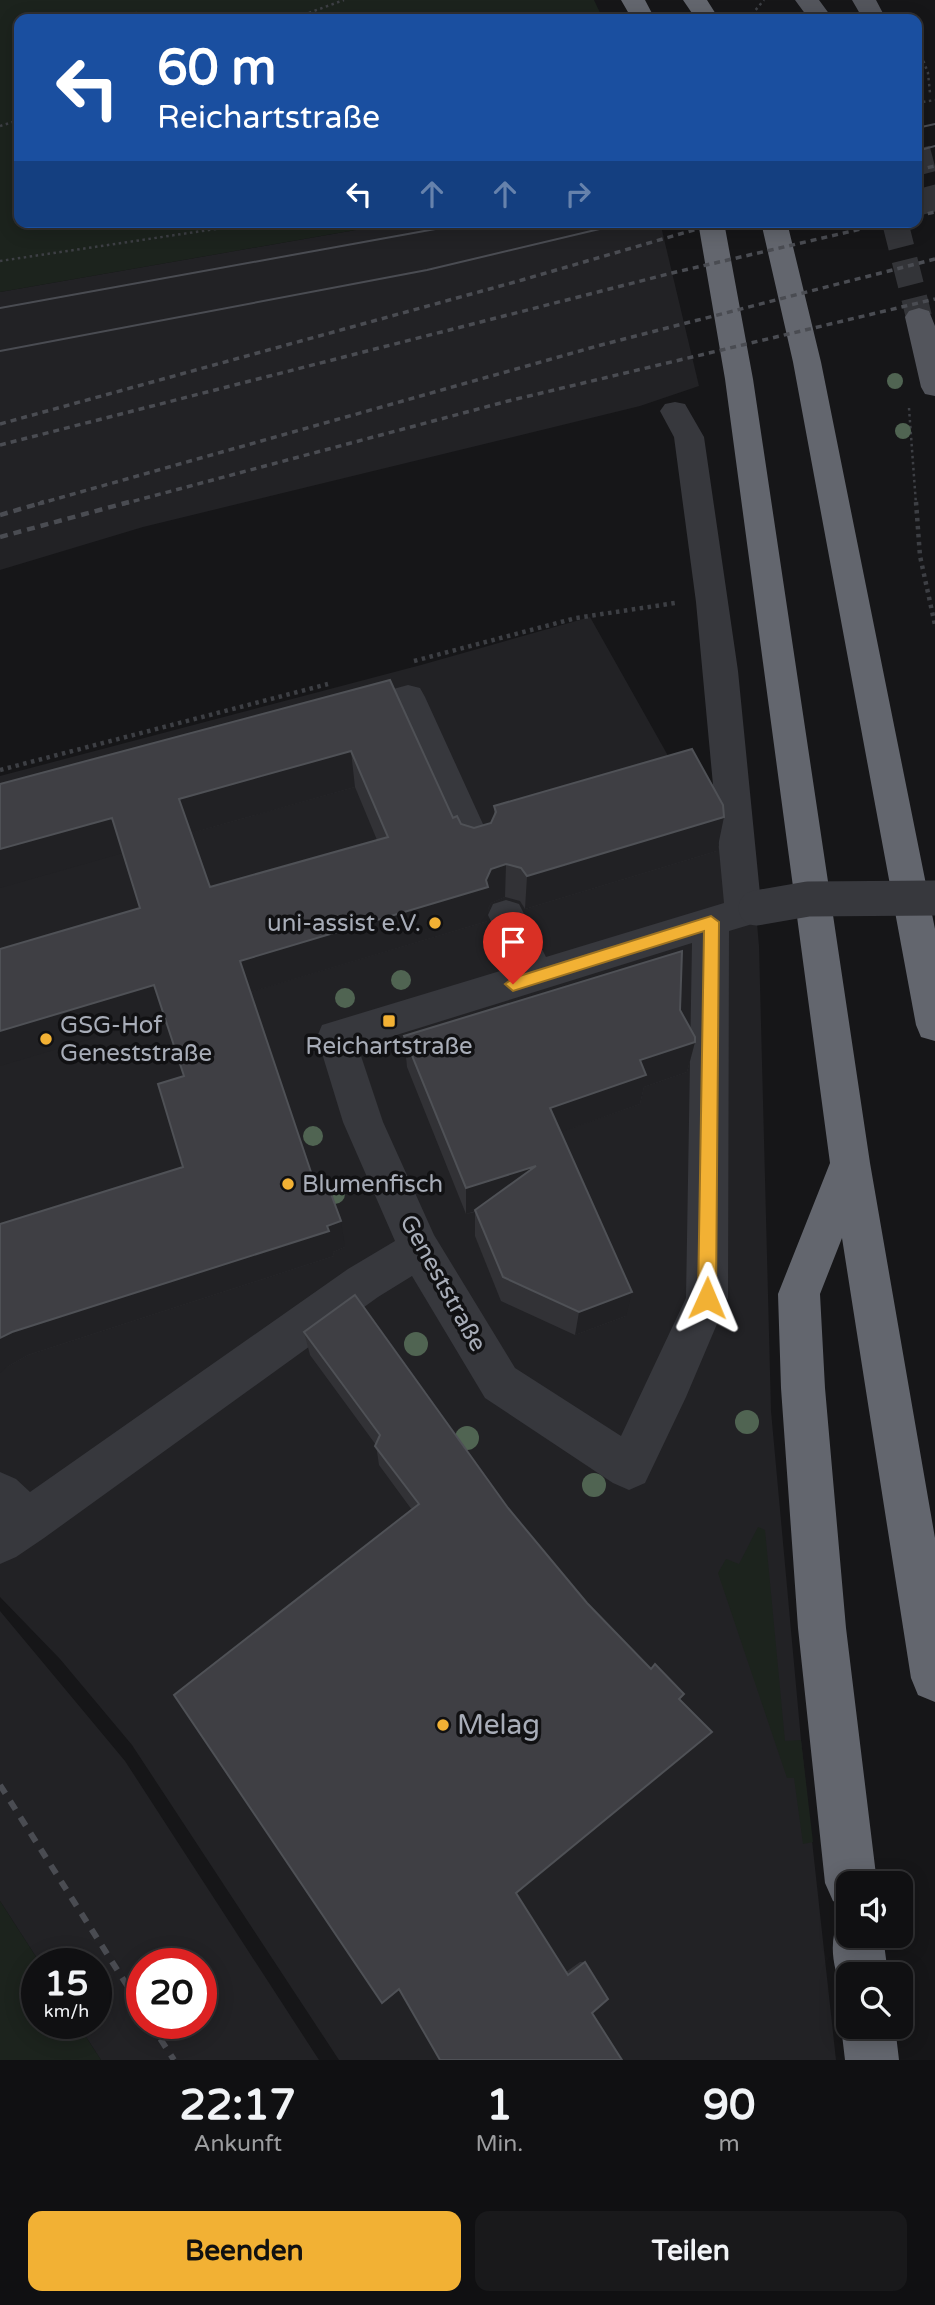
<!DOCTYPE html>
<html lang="de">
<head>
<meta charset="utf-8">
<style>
	body { margin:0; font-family:"Varela Round",sans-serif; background:#19191b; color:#f1f3f6; height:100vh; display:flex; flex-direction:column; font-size:26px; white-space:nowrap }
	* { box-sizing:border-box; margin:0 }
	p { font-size:23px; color:#9c9d9f }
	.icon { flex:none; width:38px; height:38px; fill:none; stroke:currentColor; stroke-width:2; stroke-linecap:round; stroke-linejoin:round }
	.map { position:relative; height:2060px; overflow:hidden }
	.side { display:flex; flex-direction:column; background:#101012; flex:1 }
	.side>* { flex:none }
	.banner { position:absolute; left:14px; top:14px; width:908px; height:214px; border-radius:14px; box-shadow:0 4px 18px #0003,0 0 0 2px #303032; background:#1a4fa0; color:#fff; overflow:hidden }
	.buttons { position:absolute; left:836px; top:1871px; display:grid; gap:14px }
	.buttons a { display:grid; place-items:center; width:77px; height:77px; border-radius:14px; background:#101012; box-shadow:0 4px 18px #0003,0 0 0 2px #303032; font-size:35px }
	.speed { position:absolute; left:21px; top:1948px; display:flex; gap:14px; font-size:35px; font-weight:700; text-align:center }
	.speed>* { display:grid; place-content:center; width:91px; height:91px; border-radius:50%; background:#101012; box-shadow:0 4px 18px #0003,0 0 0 2px #303032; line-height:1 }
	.speed small { font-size:18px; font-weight:400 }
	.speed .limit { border:10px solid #d22; background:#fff; color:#111 }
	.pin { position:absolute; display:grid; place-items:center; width:60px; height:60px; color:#fff; margin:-72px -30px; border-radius:50% 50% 50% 0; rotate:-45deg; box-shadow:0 0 7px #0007 }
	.pin .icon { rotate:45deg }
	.me { position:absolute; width:77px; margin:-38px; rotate:1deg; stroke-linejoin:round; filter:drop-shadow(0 0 5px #0008) }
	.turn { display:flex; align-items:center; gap:24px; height:147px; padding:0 28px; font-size:32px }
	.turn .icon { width:91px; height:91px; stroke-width:2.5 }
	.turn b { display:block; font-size:49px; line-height:60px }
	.lanes { display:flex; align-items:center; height:66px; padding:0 28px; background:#0003; justify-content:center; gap:35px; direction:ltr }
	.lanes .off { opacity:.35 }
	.eta { display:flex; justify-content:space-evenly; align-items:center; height:119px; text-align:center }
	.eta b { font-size:42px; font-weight:700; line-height:49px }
	.cta { display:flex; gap:14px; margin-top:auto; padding:14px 28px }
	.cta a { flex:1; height:80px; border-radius:14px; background:#f2b134; color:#111; font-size:28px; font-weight:700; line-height:80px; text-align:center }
	.cta a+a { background:#19191b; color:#f1f3f6 }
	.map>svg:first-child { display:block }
	.built { fill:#222225; fill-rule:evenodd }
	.green { fill:#1c231d }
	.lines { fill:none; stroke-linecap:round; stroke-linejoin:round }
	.major-tunnel { stroke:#333438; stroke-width:26; stroke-dasharray:26 13; stroke-linecap:butt }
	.path-far1 { stroke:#3d3f44; stroke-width:2.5; stroke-dasharray:2.5 3.5; stroke-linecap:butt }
	.path { stroke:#3d3f44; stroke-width:4.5; stroke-dasharray:3.5 4.5; stroke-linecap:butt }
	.minor { fill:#37383d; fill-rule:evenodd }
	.major { fill:#53555c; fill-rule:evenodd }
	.highway { fill:#63666e; fill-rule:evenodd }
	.tram { stroke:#4a4c52; stroke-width:2 }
	.rail-far2 { stroke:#4a4c52; stroke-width:3.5; stroke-dasharray:6 5; stroke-linecap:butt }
	.rail-far1 { stroke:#4a4c52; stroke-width:4.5; stroke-dasharray:8 6; stroke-linecap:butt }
	.rail { stroke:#4a4c52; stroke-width:6; stroke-dasharray:10 9; stroke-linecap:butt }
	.path-bridge { stroke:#3d3f44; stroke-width:2.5; stroke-dasharray:2.5 3.5; stroke-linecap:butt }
	.minor-bridge { stroke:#37383d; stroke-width:35 }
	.tree { fill:#506452 }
	.wall { fill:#323236; fill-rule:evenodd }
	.shaded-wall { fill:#212124 }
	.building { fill:#3f3f44; stroke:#4f5156; stroke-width:2; fill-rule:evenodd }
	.route { fill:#f2b134; stroke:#9d7322; stroke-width:2 }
	.poi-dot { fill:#f2b134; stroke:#111113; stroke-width:2.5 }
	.labels { text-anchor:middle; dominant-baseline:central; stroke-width:7; stroke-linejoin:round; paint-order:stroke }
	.poi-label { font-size:24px; fill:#a8adb8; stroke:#111113; text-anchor:start }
	.street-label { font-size:24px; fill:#a8adb8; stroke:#111113 }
	.near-poi-label { font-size:28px; fill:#a8adb8; stroke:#111113; text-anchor:start }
</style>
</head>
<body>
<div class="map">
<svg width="935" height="2060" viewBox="0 0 935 2060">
	<rect width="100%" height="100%" fill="#161618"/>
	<!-- built -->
	<path class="built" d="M401,222H660L699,386L640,406L143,527L0,570V292Z
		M590,617L721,850L750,844L759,946L771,1411L801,1740L836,2060H339L132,1745L60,1659L0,1597V776L421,665Z
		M0,1611L125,1761L319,2060H101L77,2023H96V1964L40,1963L0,1901ZM142,1964H201V2023H142Z"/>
	<!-- green -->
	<path class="green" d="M0,0H594L603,19H19V222H401L0,292Z
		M758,1527L765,1530L785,1741L801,1740L813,1842L803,1844L794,1778H787L718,1573L726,1559L739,1564Z
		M0,1901L40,1963L37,1964V2023H77L101,2060H0Z"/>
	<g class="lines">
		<!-- major-tunnel -->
		<path class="major-tunnel" d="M917,149L935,217
			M895,222L919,317"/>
		<!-- path-far1 -->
		<path class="path-far1" d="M292,19L344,0
			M748,19L764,0
			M752,19L760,16L762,19
			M917,44L928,73L930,93
			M0,126L19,120
			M0,261L263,222
			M909,408L916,504"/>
		<!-- path -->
		<path class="path" d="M916,502L920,556L935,625
			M414,661L576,618L675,603
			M0,770L328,684"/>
		<!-- minor -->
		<path class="minor" d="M675,402L685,404L704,437L738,671L760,894L769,897L774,908L769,919L729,931L728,1298L686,1397L645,1483L629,1490L613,1483L485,1398L412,1276L378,1297L44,1538L16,1557L0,1564V1472L16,1479L30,1492L348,1269L395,1241L343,1122L317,1037L322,1025L513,967L488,915L493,904L506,900L519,904L546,957L724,903L696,602L674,437L660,411L665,404ZM692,943L686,1298L621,1436L515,1368L434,1235L383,1122L358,1047Z
			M408,685L420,688L425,697L493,846L488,856L475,860L462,856L398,712L350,726L338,722L333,713L338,704Z"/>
		<!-- major -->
		<path class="major" d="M795,0H819L833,19H809Z
			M852,0H876L886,19H863Z
			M919,308L929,311L935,326V396L925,394L921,387L905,317L909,311Z"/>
		<!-- highway -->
		<path class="highway" d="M621,0H645L655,19H632Z
			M683,0H707L719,19H696Z
			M698,222H724L753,379L870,1163L935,1538V1702L918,1695L911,1678L842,1238L820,1294L825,1388L846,1628L877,1883H849V1908L833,1901L825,1883L798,1628L781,1388L778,1294L830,1163L725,379Z
			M761,222H787L821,362L935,929V1041L921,1037L916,1025L793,362Z
			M849,1913V1936H883L888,1974H849V1995L843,1993C833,1967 828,1944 839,1918Z
			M849,2008V2026H895L899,2060H845L841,2026Z"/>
		<!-- tram -->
		<path class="tram" d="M917,128L935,124
			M917,151L935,146
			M0,308L474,222
			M0,351L427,270L629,222"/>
		<!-- rail-far2 -->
		<path class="rail-far2" d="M917,170L935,166
			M917,216L935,212
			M0,424L522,280L721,222
			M0,445L672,273L891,222
			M38,504L601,345L935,259
			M123,504L508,401L935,299"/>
		<!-- rail-far1 -->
		<path class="rail-far1" d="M0,515L44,502
			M0,537L129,502"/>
		<!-- rail -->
		<path class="rail" d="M0,1785L142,2009
			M150,2023L174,2060"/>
		<!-- path-bridge -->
		<path class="path-bridge" d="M917,103L935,100"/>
		<!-- minor-bridge -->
		<path class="minor-bridge" d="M756,908L808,899L935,898"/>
	</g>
	<!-- trees -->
	<g class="tree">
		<circle cx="895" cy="381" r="8"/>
		<circle cx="903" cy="431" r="8"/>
		<circle cx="401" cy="980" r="10"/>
		<circle cx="345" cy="998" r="10"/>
		<circle cx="313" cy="1136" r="10"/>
		<circle cx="335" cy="1194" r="10"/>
		<circle cx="416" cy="1344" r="12"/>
		<circle cx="747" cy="1422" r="12"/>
		<circle cx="467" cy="1438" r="12"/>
		<circle cx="594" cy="1485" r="12"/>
	</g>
	<!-- wall -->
	<path class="wall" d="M390,680L453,818L461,824L474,828L491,823L494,817V806L717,851L525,909L520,901L505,897L491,903L488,909V921L250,992L316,1187L345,1247L333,1252L334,1256L28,1355L7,1367L183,1167L184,1076L140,908L123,853ZM355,787L377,840L210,887L191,833Z
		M680,1010L695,1042L687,1072L644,1087L640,1104L560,1132L626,1316L575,1335L501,1301L475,1236V1212L466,1214L407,1067L404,1036Z
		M304,1332L508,1508L587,1603L712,1732L516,1893L566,1972L580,1962H585L608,1999L399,1990L386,2001L412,1510L379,1465L376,1445L310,1355Z"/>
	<!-- shaded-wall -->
	<path class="shaded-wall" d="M351,751L355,787L188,834L179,799Z
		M724,817L717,851L525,909L527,876Z
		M112,818L123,853L0,888V849Z
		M506,864L505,897L491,903L488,909V921L247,993L240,961L486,880L491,869Z
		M154,985L165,1017L0,1066V1031Z
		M695,1042L687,1072L644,1087L640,1104L547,1137L550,1108L640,1060Z
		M536,1166L534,1193L466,1214V1188Z
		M341,1221L345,1247L333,1252L334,1256L28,1355L7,1367L0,1373V1338L12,1332Z
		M632,1292L626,1316L575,1335L579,1312Z
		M712,1732L702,1741L513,1895L516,1893Z"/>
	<!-- building -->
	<path class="building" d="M136,13L143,19H119Z
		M390,680L453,818L457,816L461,824L474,828L491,823L496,812L494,806L692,749L723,805L724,817L527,876L521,868L506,864L491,869L486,880L488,887L240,961L316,1187L327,1183L341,1221L327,1226L329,1231L12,1332L0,1338V1224L183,1167L158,1084L184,1076L154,985L0,1031V949L140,908L112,818L0,849V784ZM351,751L388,837L210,887L179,799Z
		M682,951L680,1010L695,1037V1042L640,1060L646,1075L550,1108L632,1292L579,1312L503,1277L475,1210L536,1166L466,1188L404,1036Z
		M355,1295L508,1508L587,1603L651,1669L655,1664L684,1694L679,1699L712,1732L516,1893L568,1975L585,1962L608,1999L592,2013L622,2060H440L399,1989L382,2003L174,1695L419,1504L375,1446L380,1435L304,1332Z"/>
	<!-- route -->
	<path class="route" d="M711,916L719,922L716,1298L713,1304L707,1307L701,1304L698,1298L704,931L513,991L505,984L513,978Z"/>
	<!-- markers -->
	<g class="poi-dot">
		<circle cx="435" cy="923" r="7"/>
		<rect x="382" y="1014" width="14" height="14" rx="3.5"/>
		<circle cx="46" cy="1039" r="7"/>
		<circle cx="288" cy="1184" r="7"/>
		<circle cx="443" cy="1725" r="7"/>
	</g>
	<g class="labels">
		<!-- poi labels -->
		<g class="poi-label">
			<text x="421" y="923" text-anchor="end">uni-assist e.V.</text>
			<text x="60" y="1025">GSG-Hof<tspan x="60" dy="28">Geneststraße</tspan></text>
			<text x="389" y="1046" text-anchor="middle">Reichartstraße</text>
			<text x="302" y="1184">Blumenfisch</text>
		</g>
		<!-- street labels -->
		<g class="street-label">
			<text transform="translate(443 1283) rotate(61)">Geneststraße</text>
		</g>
		<!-- near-poi labels -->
		<g class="near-poi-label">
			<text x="457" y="1725">Melag</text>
		</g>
	</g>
</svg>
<div class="buttons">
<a><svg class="icon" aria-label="sound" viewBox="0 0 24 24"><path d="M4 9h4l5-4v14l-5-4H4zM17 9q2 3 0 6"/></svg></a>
<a><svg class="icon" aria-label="search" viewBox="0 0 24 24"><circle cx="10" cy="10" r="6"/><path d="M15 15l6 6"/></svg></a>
</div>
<div class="speed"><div>15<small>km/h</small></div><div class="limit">20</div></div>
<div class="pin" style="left:513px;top:984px;background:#d93025"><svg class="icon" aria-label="arrive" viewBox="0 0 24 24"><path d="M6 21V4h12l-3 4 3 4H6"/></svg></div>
<svg class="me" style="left:707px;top:1298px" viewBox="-20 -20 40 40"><path d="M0-17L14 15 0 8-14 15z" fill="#f2b134" stroke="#fff" stroke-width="4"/></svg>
<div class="banner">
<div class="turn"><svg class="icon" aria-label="left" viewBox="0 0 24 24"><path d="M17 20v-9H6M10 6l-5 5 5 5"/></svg><div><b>60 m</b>Reichartstraße</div></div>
<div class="lanes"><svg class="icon" aria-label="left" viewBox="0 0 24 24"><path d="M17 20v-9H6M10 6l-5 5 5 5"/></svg><svg class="icon off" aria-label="ahead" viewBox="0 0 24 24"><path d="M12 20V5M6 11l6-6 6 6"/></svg><svg class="icon off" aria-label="ahead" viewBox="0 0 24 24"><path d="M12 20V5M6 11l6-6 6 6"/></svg><svg class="icon off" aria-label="right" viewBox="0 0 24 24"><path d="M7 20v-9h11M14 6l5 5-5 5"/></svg></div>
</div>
</div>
<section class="side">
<div class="eta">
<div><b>22:17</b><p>Ankunft</p></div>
<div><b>1</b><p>Min.</p></div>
<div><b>90</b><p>m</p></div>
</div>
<div class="cta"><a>Beenden</a><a>Teilen</a></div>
</section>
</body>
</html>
